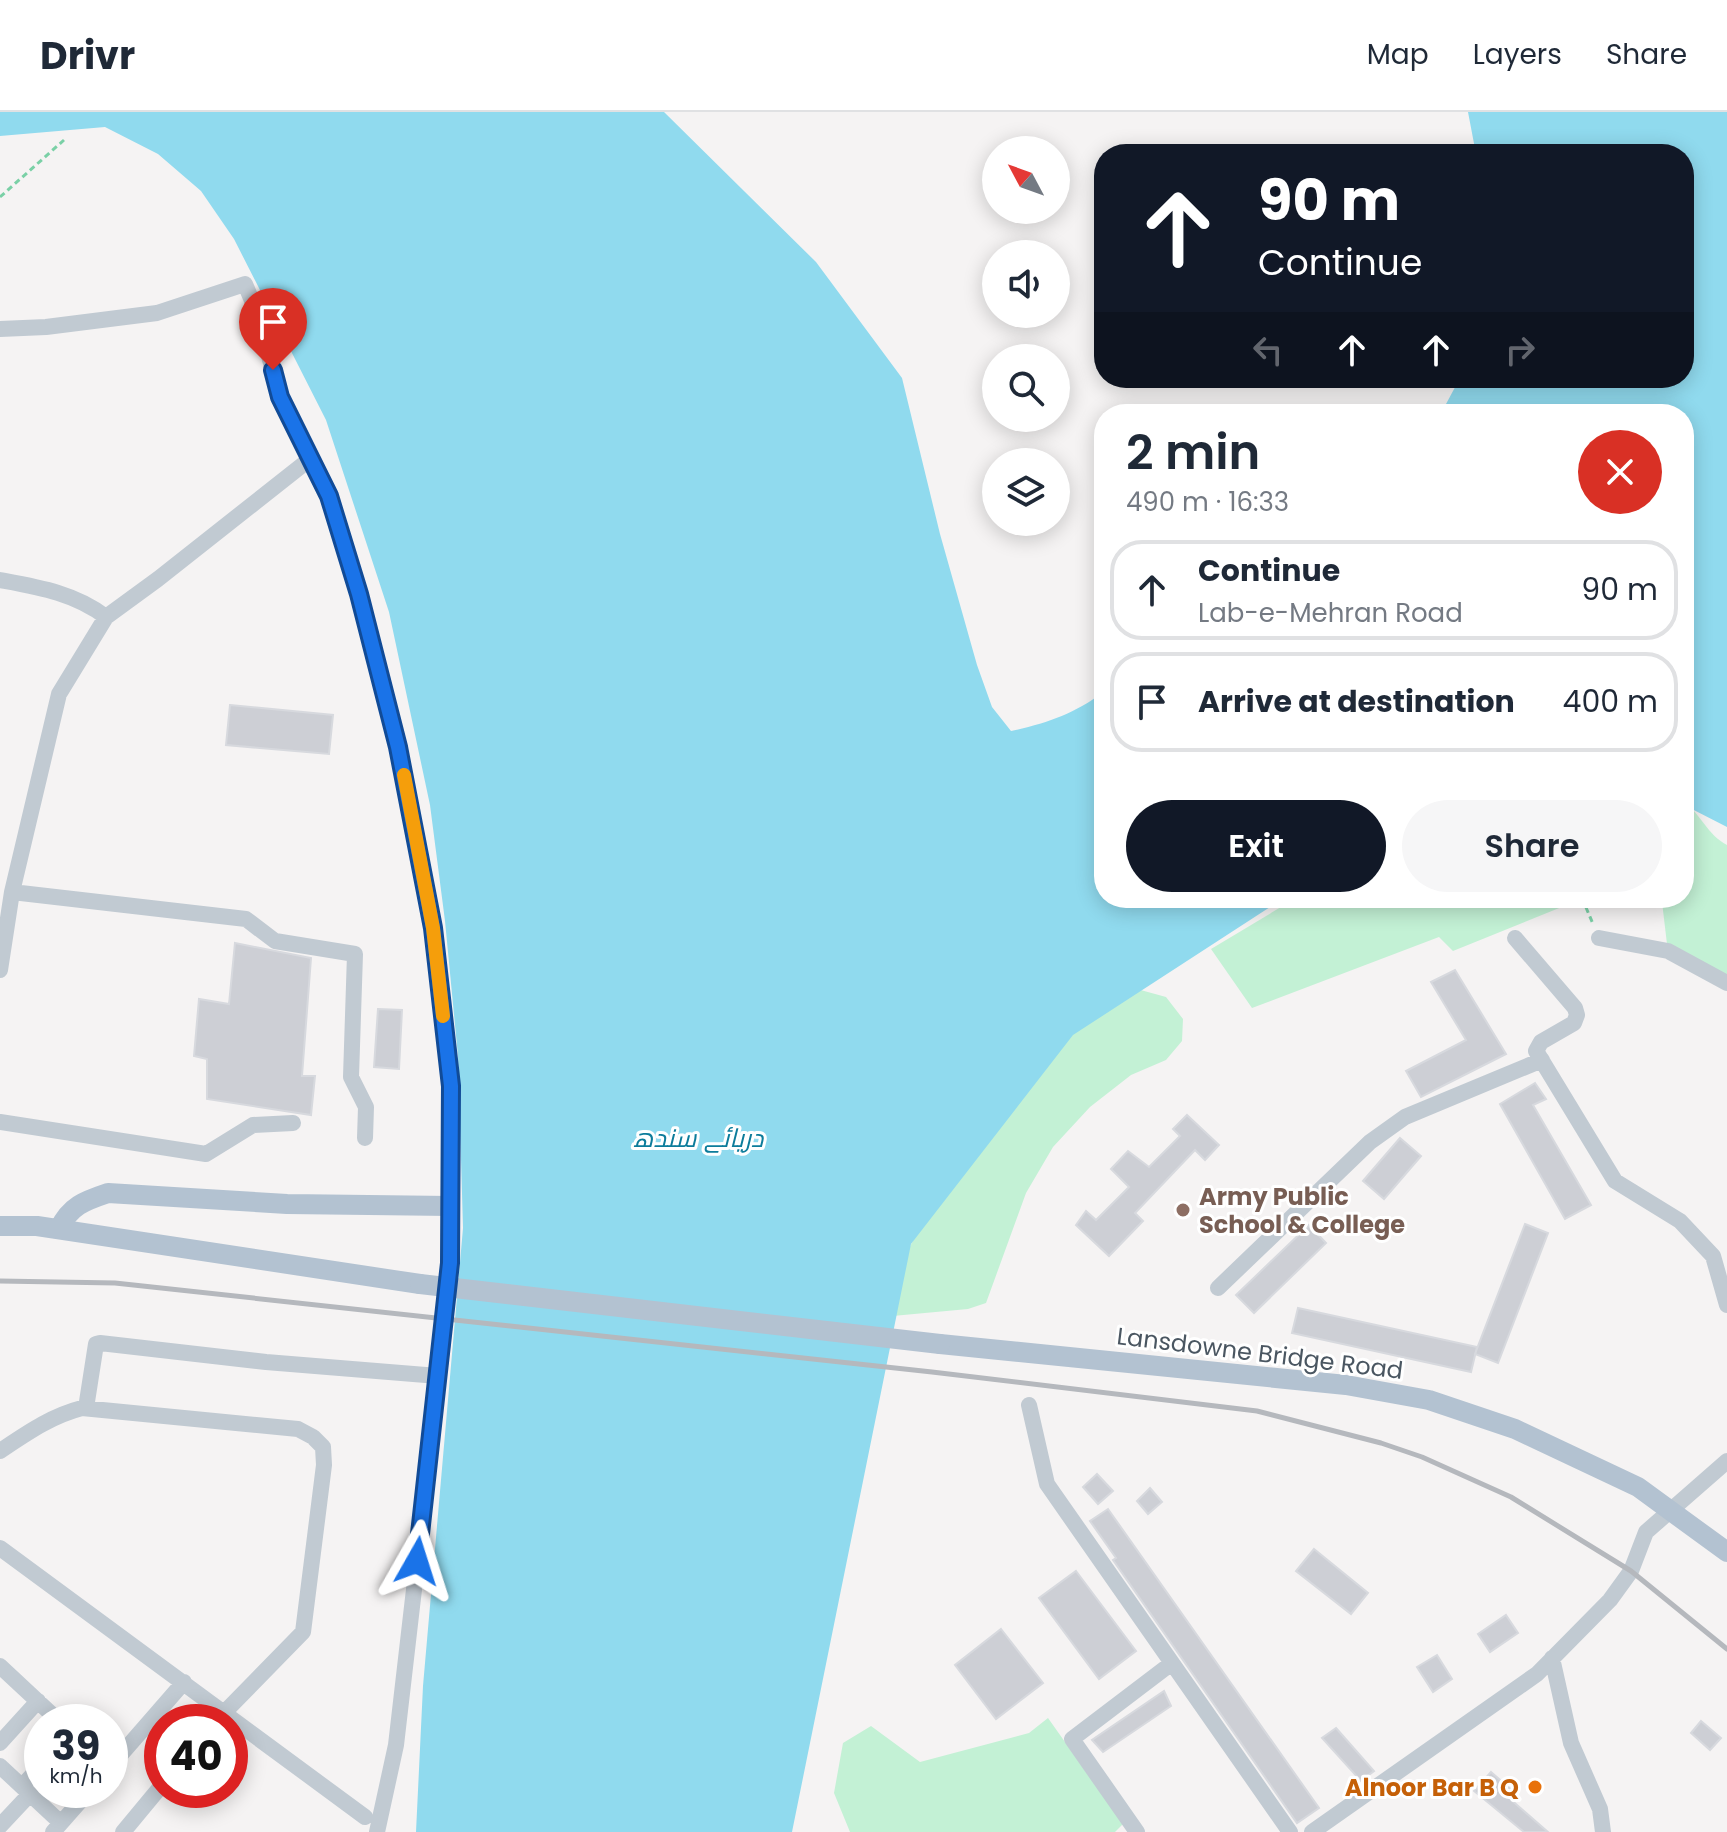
<!DOCTYPE html>
<html lang="en">
<head>
<meta charset="utf-8">
<style>
	body { margin:0; font-family:Poppins,Cairo,sans-serif; background:#f6f6f7; color:#1f2937; height:100vh; display:flex; flex-direction:column; font-size:30px; white-space:nowrap }
	* { box-sizing:border-box; margin:0 }
	p { font-size:26px; color:#747a83 }
	.icon { flex:none; width:44px; height:44px; fill:none; stroke:currentColor; stroke-width:2; stroke-linecap:round; stroke-linejoin:round }
	.map { position:relative; flex:1; overflow:hidden }
	.drawer { position:absolute; left:1094px; top:292px; width:600px; height:504px; display:flex; flex-direction:column; background:#fff; border-radius:32px; box-shadow:0 4px 20px #0003 }
	.drawer>* { flex:none }
	.guide { position:absolute; left:1094px; top:32px; width:600px; height:244px; border-radius:32px; box-shadow:0 4px 20px #0003; background:#111827; color:#fff; overflow:hidden }
	.needle { width:52px; rotate:311deg }
	.controls { position:absolute; left:982px; top:24px; display:grid; gap:16px }
	.controls a { display:grid; place-items:center; width:88px; height:88px; border-radius:50%; background:#fff; box-shadow:0 4px 20px #0003; font-size:40px }
	.speed { position:absolute; left:24px; top:1592px; display:flex; gap:16px; font-size:40px; font-weight:700; text-align:center }
	.speed>* { display:grid; place-content:center; width:104px; height:104px; border-radius:50%; background:#fff; box-shadow:0 4px 20px #0003; line-height:1 }
	.speed small { font-size:20px; font-weight:400 }
	.speed .limit { border:12px solid #d22; background:#fff; color:#111 }
	.pin { position:absolute; display:grid; place-items:center; width:68px; height:68px; color:#fff; margin:-82px -34px; border-radius:50% 50% 50% 0; rotate:-45deg; box-shadow:0 0 8px #0007 }
	.pin .icon { rotate:45deg }
	.me { position:absolute; width:88px; margin:-44px; rotate:6deg; stroke-linejoin:round; filter:drop-shadow(0 0 6px #0008) }
	.turn { display:flex; align-items:center; gap:28px; height:168px; padding:0 32px; font-size:36px }
	.turn .icon { width:104px; height:104px; stroke-width:2.5 }
	.turn b { display:block; font-size:56px; line-height:68px }
	.lanes { display:flex; align-items:center; height:76px; padding:0 32px; background:#0003; justify-content:center; gap:40px; direction:ltr }
	.lanes .off { opacity:.35 }
	.round { display:grid; place-items:center; flex:none; width:84px; height:84px; border-radius:42px; background:#f6f6f7 }
	.head { display:flex; align-items:center; justify-content:space-between; height:136px; padding:0 32px }
	h1 { font-size:48px; font-weight:600; line-height:60px }
	.action { display:flex; gap:16px; margin-top:auto; padding:16px 32px }
	.action a { flex:1; height:92px; border-radius:48px; background:#111827; color:#fff; font-size:32px; font-weight:600; line-height:92px; text-align:center }
	.action a+a { background:#f6f6f7; color:#1f2937 }
	ul { padding:0; list-style:none }
	li { display:flex; align-items:center; gap:24px; height:100px; margin:0 16px 12px; padding:0 16px; border:4px solid #e0e1e3; border-radius:32px }
	li div { flex:1 }
	li b { display:block; font-size:30px }
	li em { font-style:normal }
	header { display:flex; align-items:center; gap:48px; box-sizing:border-box; height:112px; padding:0 40px; background:#fff; border-bottom:2px solid #e0e1e3 }
	header strong { font-size:38px }
	nav { display:flex; gap:44px; margin-inline-start:auto; font-size:28px }
	.map>svg:first-child { display:block }
	.green { fill:#c3f1d5 }
	.water { fill:#90daee }
	.building { fill:#cdcfd5; stroke:#d7d9de; stroke-width:2 }
	.lines { fill:none; stroke-linecap:round; stroke-linejoin:round }
	.path { stroke:#7ad0a6; stroke-width:3; stroke-dasharray:6 4; stroke-linecap:butt }
	.minor { stroke:#c1cad2; stroke-width:16 }
	.major { stroke:#b3c2d1; stroke-width:20 }
	.rail { stroke:#b5b8bd; stroke-width:5 }
	.major-bridge { stroke:#b3c2d1; stroke-width:20 }
	.route-casing { stroke:#114b97; stroke-width:20 }
	.route { stroke:#1a73e8; stroke-width:14 }
	.slow { stroke:#f59e0b; stroke-width:14 }
	.education-dot { fill:#8d6e63; stroke:#fff; stroke-width:3 }
	.food-dot { fill:#e8710a; stroke:#fff; stroke-width:3 }
	.labels { text-anchor:middle; dominant-baseline:central; stroke-width:6; stroke-linejoin:round; paint-order:stroke }
	.education-label { font-size:24px; font-weight:bold; fill:#785e54; stroke:#fff; text-anchor:start }
	.street-label { font-size:24px; fill:#4a5661; stroke:#fff }
	.food-label { font-size:24px; font-weight:bold; fill:#c56008; stroke:#fff; text-anchor:end }
	.water-label { font-size:26px; font-style:italic; fill:#0c7c9b; stroke:#fff }
</style>
</head>
<body>
<header>
<strong>Drivr</strong>
<nav><a>Map</a><a>Layers</a><a>Share</a></nav>
</header>
<div class="map">
<svg width="1727" height="1720" viewBox="0 0 1727 1720">
	<rect width="100%" height="100%" fill="#f5f3f3"/>
	<!-- green -->
	<path class="green" d="M1684,689C1701,703 1708,723 1727,733V864L1667,832L1662,790H1574L1453,839L1439,825L1252,896L1211,837L1296,786H1684Z
		M1126,874L1166,885L1183,907L1182,929L1166,948L1131,963L1090,995L1053,1035L1026,1081L986,1191L968,1197L871,1206L988,991Z
		M1048,1606L1123,1712L1115,1720H850L834,1681L843,1631L871,1614L920,1650L1029,1621Z"/>
	<!-- water -->
	<path class="water" d="M0,0H664L816,150L902,266L940,422L977,553L992,595L1011,619C1048,611 1073,602 1104,580V786H1284L1073,923L911,1132L792,1720H416L423,1574L463,1116L458,944L445,809L430,693L389,500L326,308L234,127L201,79L158,42L105,15L0,24Z
		M1468,0H1727V715L1684,693V302H1437L1446,292L1460,266H1684V42H1476Z"/>
	<!-- building -->
	<path class="building" d="M230,593L333,603L329,642L226,633Z
		M235,831L311,846L302,964H315L311,1003L207,987V947L194,944L199,887L229,892Z
		M1455,858L1506,942L1421,985L1406,959L1466,928L1431,870Z
		M378,897L402,898L399,957L374,955Z
		M1535,971L1546,987L1533,993L1591,1093L1565,1107L1500,992Z
		M1187,1003L1219,1033L1205,1048L1195,1038L1135,1101L1143,1109L1109,1144L1076,1113L1086,1099L1096,1108L1129,1075L1111,1057L1128,1039L1149,1055L1180,1024L1173,1017Z
		M1400,1026L1421,1044L1384,1087L1363,1069Z
		M1525,1112L1548,1121L1498,1251L1475,1242Z
		M1309,1113L1326,1131L1254,1201L1236,1183Z
		M1298,1196L1477,1235L1471,1260L1292,1221Z
		M1097,1362L1113,1379L1098,1392L1083,1375Z
		M1150,1376L1162,1390L1148,1402L1137,1389Z
		M1108,1397L1319,1696L1297,1711L1113,1448L1116,1446L1090,1409Z
		M1314,1437L1368,1481L1351,1502L1296,1459Z
		M1076,1459L1136,1539L1099,1567L1039,1486Z
		M1506,1503L1518,1521L1490,1540L1478,1522Z
		M1001,1517L1043,1571L996,1607L955,1553Z
		M1437,1543L1452,1567L1433,1580L1417,1555Z
		M1164,1579L1171,1594L1103,1640L1092,1628Z
		M1701,1609L1721,1626L1710,1638L1691,1621Z
		M1336,1616L1374,1659L1361,1669L1322,1626Z
		M1491,1660L1514,1680L1509,1686L1548,1720H1524L1474,1679Z"/>
	<g class="lines">
		<!-- path -->
		<path class="path" d="M0,85L64,28
			M1582,786L1593,812"/>
		<!-- minor -->
		<path class="minor" d="M0,217L46,215L157,201L245,172L258,203L280,285L329,384L359,482L398,635L433,816L451,974L450,1151L443,1227L396,1633L377,1720
			M0,468C38,475 75,481 106,505
			M12,780L246,807L275,829L355,842L351,965L366,995L365,1026
			M1515,826L1575,896L1577,903L1574,911L1541,930L1536,939L1615,1069L1680,1109L1713,1144L1727,1193
			M1599,826L1668,839L1727,871
			M0,858L12,780L59,582L106,505L158,467L310,347
			M0,1010L206,1042L253,1013L293,1011
			M1218,1176L1370,1030L1405,1005L1542,948
			M1029,1293L1047,1372L1290,1720
			M86,1296L96,1232L100,1231L266,1250L438,1264
			M0,1339C27,1321 51,1304 82,1296L298,1317L313,1325L323,1335L324,1353L303,1520L215,1610
			M0,1436L365,1705
			M1552,1546L1571,1631L1600,1697L1603,1720
			M0,1554L60,1610
			M0,1631L38,1589
			M0,1654L61,1711
			M110,1655L184,1570
			M22,1674L42,1653
			M0,1714L30,1682
			M53,1720L90,1678
			M123,1720L162,1673
			M1137,1720L1072,1627L1172,1551
			M1312,1720L1537,1562L1610,1488L1631,1459L1646,1420L1727,1349"/>
		<!-- major -->
		<path class="major" d="M0,1114H37L420,1172
			M59,1117C70,1094 84,1089 108,1081L287,1092L450,1094
			M940,1232L1346,1273L1429,1288L1515,1317L1638,1375L1727,1440"/>
		<!-- rail -->
		<path class="rail" d="M0,1169L115,1171L932,1260L1257,1299L1381,1331L1422,1345L1511,1385L1631,1459L1727,1537"/>
		<!-- major-bridge -->
		<path class="major-bridge" d="M420,1172L940,1232"/>
	</g>
	<g class="lines">
		<!-- route casing -->
		<g class="route-casing">
			<path id="route" d="M273,258L280,285L329,384L359,482L398,635L433,816L451,974L450,1151L417,1449"/>
		</g>
		<!-- route -->
		<use href="#route" class="route"/>
		<!-- slow -->
		<path class="slow" d="M404,663L433,816L443,904"/>
	</g>
	<!-- markers -->
	<circle class="education-dot" cx="1183" cy="1098" r="8"/>
	<circle class="food-dot" cx="1535" cy="1675" r="8"/>
	<g class="labels">
		<!-- education labels -->
		<g class="education-label">
			<text x="1199" y="1084">Army Public<tspan x="1199" dy="28">School &amp; College</tspan></text>
		</g>
		<!-- street labels -->
		<g class="street-label">
			<text transform="translate(1260 1241) rotate(7)">Lansdowne Bridge Road</text>
		</g>
		<!-- food labels -->
		<g class="food-label">
			<text x="1519" y="1675">Alnoor Bar B Q</text>
		</g>
		<!-- water labels -->
		<g class="water-label">
			<text x="698" y="1026">دریائے سندھ</text>
		</g>
	</g>
</svg>
<div class="controls">
<a><svg class="needle" viewBox="-14 -14 28 28"><path d="M0-13l5 13h-10z" fill="#e53935"/><path d="M0 13l5-13h-10z" fill="#747a83"/></svg></a>
<a><svg class="icon" aria-label="sound" viewBox="0 0 24 24"><path d="M4 9h4l5-4v14l-5-4H4zM17 9q2 3 0 6"/></svg></a>
<a><svg class="icon" aria-label="search" viewBox="0 0 24 24"><circle cx="10" cy="10" r="6"/><path d="M15 15l6 6"/></svg></a>
<a><svg class="icon" aria-label="layers" viewBox="0 0 24 24"><path d="M12 4l9 5-9 5-9-5zM3 14l9 5 9-5"/></svg></a>
</div>
<div class="speed"><div>39<small>km/h</small></div><div class="limit">40</div></div>
<div class="pin" style="left:273px;top:258px;background:#d93025"><svg class="icon" aria-label="arrive" viewBox="0 0 24 24"><path d="M6 21V4h12l-3 4 3 4H6"/></svg></div>
<svg class="me" style="left:417px;top:1449px" viewBox="-20 -20 40 40"><path d="M0-17L14 15 0 8-14 15z" fill="#1a73e8" stroke="#fff" stroke-width="4"/></svg>
<div class="guide">
<div class="turn"><svg class="icon" aria-label="ahead" viewBox="0 0 24 24"><path d="M12 20V5M6 11l6-6 6 6"/></svg><div><b>90 m</b>Continue</div></div>
<div class="lanes"><svg class="icon off" aria-label="left" viewBox="0 0 24 24"><path d="M17 20v-9H6M10 6l-5 5 5 5"/></svg><svg class="icon" aria-label="ahead" viewBox="0 0 24 24"><path d="M12 20V5M6 11l6-6 6 6"/></svg><svg class="icon" aria-label="ahead" viewBox="0 0 24 24"><path d="M12 20V5M6 11l6-6 6 6"/></svg><svg class="icon off" aria-label="right" viewBox="0 0 24 24"><path d="M7 20v-9h11M14 6l5 5-5 5"/></svg></div>
</div>
<section class="drawer">
<div class="head"><div><h1>2 min</h1><p>490 m · 16:33</p></div><a class="round" style="background:#d93025;color:#fff"><svg class="icon" aria-label="close" viewBox="0 0 24 24"><path d="M6 6l12 12M18 6L6 18"/></svg></a></div>
<ul>
<li><svg class="icon" aria-label="ahead" viewBox="0 0 24 24"><path d="M12 20V5M6 11l6-6 6 6"/></svg><div><b>Continue</b><p>Lab-e-Mehran Road</p></div><em>90 m</em></li>
<li><svg class="icon" aria-label="arrive" viewBox="0 0 24 24"><path d="M6 21V4h12l-3 4 3 4H6"/></svg><div><b>Arrive at destination</b></div><em>400 m</em></li>
</ul>
<div class="action"><a>Exit</a><a>Share</a></div>
</section>
</div>
</body>
</html>
